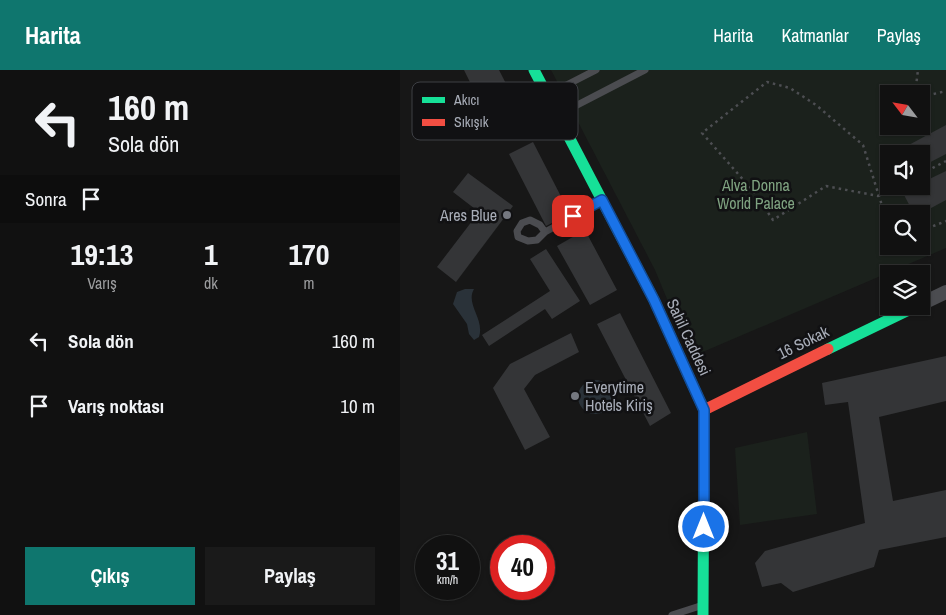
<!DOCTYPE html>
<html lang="tr">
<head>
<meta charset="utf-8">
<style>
	body { margin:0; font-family:"Archivo Narrow",sans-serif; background:#1a1a1a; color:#f1f3f6; height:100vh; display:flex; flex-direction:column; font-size:19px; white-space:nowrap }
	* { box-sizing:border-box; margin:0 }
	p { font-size:16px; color:#9c9d9f }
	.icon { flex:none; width:28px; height:28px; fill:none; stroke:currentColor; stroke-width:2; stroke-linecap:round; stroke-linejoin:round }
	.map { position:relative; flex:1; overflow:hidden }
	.details { display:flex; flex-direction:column; background:#111; width:400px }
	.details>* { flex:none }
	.banner { background:#111; color:#f1f3f6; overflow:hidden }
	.needle { width:32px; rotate:301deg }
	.controls { position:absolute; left:480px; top:15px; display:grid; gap:10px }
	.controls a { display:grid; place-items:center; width:50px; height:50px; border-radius:0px; background:#111; box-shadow:0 1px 4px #0004,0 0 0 1px #303131; font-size:25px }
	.speed { position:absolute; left:15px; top:465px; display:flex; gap:10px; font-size:25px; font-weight:700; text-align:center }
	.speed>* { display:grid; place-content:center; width:65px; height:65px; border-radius:50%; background:#111; box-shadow:0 1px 4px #0004,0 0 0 1px #303131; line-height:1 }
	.speed small { font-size:12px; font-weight:400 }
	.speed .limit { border:8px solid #d22; background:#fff; color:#111 }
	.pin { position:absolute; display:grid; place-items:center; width:42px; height:42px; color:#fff; margin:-21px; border-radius:10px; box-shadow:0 2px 8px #0006 }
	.me { position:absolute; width:55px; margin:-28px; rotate:0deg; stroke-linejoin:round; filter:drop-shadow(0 0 4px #0008) }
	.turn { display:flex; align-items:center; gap:18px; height:105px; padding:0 25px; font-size:22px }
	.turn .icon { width:65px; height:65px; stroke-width:2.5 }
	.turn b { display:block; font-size:35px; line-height:42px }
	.then { display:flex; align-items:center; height:48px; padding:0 25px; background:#0003; gap:10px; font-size:19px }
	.eta { display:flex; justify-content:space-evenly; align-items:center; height:85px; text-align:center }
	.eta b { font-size:30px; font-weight:800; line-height:35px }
	.button { display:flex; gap:10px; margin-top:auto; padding:10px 25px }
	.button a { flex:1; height:58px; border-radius:0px; background:#0f766e; color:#fff; font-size:20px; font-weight:800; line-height:58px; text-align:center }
	.button a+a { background:#1a1a1a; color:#f1f3f6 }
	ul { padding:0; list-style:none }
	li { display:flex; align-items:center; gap:15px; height:65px; padding:0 25px }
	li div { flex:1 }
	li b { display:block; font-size:19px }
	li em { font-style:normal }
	header { display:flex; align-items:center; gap:30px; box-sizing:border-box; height:70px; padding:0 25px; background:#0f766e; color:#fff }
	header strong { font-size:24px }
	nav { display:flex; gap:28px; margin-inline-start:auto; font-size:18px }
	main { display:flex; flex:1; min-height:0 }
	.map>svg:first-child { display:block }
	.green { fill:#1b211c; fill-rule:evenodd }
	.water { fill:#2a3239 }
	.building { fill:#343537 }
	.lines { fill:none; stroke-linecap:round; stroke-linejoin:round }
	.path { stroke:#4d4e52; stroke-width:2.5; stroke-dasharray:2.5 4; stroke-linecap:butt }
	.lane { stroke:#4b4c50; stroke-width:7 }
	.street { stroke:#4b4c50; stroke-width:14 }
	.fast { stroke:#16e098; stroke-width:11 }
	.jam { stroke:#f24e42; stroke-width:11 }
	.route-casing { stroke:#114b97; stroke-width:12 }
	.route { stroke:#1a73e8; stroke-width:9 }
	.poi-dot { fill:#757880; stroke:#111113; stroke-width:2 }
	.labels { text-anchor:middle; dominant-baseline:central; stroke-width:5; stroke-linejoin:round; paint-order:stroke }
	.park-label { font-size:16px; fill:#7fa381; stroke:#111113 }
	.poi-label { font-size:16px; fill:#a8adb8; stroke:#111113; text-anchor:end }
	.street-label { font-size:16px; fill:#a8adb8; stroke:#111113 }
	.key { fill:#111113; stroke:#3e4045; stroke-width:1 }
	.key-label { font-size:14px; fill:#a8adb8 }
</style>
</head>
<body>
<header>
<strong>Harita</strong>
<nav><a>Harita</a><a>Katmanlar</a><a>Paylaş</a></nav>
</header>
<main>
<section class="details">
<div class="banner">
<div class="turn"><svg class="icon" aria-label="left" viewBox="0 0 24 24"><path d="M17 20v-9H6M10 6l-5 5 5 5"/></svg><div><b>160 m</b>Sola dön</div></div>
<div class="then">Sonra<svg class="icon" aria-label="arrive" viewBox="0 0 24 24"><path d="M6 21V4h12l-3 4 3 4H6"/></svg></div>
</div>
<div class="eta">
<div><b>19:13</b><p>Varış</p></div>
<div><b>1</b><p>dk</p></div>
<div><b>170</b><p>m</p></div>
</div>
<ul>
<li><svg class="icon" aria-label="left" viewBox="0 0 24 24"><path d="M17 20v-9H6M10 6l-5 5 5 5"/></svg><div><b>Sola dön</b></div><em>160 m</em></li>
<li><svg class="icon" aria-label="arrive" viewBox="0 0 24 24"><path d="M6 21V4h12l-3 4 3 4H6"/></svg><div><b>Varış noktası</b></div><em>10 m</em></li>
</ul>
<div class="button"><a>Çıkış</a><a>Paylaş</a></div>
</section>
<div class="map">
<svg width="546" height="545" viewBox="0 0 546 545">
	<rect width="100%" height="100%" fill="#171717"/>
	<!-- green -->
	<path class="green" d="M151,0H546V178L291,287L255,200ZM489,24H521V56H489ZM489,84H521V116H489ZM489,144H521V176H489Z
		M407,362L417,444L340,455L335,378Z"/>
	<!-- water -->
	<path class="water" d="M65,219H74C65,234 85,249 79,267L74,270L69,264L67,254L53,234L57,222Z
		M178 327a17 17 0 1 1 34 0a17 17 0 1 1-34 0Z"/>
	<!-- building -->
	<path class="building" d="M64,0H99L125,51L96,65Z
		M546,55V84L521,97V84H492Z
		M133,72L170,144L146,156L109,84Z
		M489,85V105L481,89Z
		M546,101V130L520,144H514L503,123L516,116H521V113Z
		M68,103L113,136L56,212L37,197L79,142L53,122Z
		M185,160L217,220L190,235L157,176Z
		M146,179L180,231L152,249L145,239L89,276L82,265L150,221L130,189Z
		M220,243L271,343L250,356L197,254Z
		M171,263L179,282L135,305L124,319L150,367L125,380L93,318L110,294Z
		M546,286V331L479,347L493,431L546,420V467L479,480L474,497L393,522L381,513L362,517L355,493L365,481L465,453L448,332L425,335L422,313Z"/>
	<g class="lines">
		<!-- path -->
		<path class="path" d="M515,24L518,0
			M521,27L546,21
			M521,104L546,91
			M489,158L463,75L416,35L390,18L367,12L302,63L354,122L373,150L426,116L478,126L497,116
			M521,161L546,151"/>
		<!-- lane -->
		<path class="lane" d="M149,24L196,0
			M158,45L245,0
			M145,162L140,155L130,150L122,153L117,161L118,167L128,171L137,170L145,162L202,131
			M272,545L300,536"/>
		<!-- street -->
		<path class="street" d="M521,234L546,222"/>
		<!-- fast -->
		<path class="fast" d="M134,0L254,230L304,340L303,545
			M428,279L517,236"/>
		<!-- jam -->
		<path class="jam" d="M304,340L428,279"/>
	</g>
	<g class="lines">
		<!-- route casing -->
		<g class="route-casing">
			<path id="route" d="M173,146L202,130L254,230L304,340V457"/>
		</g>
		<!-- route -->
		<use href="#route" class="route"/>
	</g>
	<!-- markers -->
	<g class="poi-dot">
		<circle cx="107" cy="145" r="5"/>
		<circle cx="175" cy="326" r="5"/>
	</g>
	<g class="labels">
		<!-- park labels -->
		<g class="park-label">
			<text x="356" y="115">Alva Donna<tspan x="356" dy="18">World Palace</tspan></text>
		</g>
		<!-- poi labels -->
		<g class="poi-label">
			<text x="97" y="145">Ares Blue</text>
			<text x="185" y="317" text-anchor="start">Everytime<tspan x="185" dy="18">Hotels Kiriş</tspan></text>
		</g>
		<!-- street labels -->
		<g class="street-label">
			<text transform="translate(289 267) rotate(65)">Sahil Caddesi</text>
			<text transform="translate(403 272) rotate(-26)">16 Sokak</text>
		</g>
	</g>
	<!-- legend -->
	<rect x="12" y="12" width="166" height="58" rx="8" class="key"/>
	<rect x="22" y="27" width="23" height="6" fill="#16e098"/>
	<rect x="22" y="49" width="23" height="7" fill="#f24e42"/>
	<g class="key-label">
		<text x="54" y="35">Akıcı</text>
		<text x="54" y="57">Sıkışık</text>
	</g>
</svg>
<div class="controls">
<a><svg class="needle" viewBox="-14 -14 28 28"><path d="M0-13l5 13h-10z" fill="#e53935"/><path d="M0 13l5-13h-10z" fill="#9c9d9f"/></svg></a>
<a><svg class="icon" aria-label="sound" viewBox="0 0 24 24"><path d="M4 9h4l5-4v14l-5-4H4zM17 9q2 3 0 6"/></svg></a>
<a><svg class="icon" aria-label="search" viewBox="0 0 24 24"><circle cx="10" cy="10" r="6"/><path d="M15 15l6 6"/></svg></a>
<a><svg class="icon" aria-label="layers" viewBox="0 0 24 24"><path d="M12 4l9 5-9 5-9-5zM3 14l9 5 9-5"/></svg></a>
</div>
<div class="speed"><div>31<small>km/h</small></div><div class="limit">40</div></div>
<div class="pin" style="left:173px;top:146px;background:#d93025"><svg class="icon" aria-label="arrive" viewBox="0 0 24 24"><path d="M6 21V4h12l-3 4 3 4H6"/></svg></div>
<svg class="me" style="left:304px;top:457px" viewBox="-20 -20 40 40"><circle r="17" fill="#1a73e8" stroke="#fff" stroke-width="3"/><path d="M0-11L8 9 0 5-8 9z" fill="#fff"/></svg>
</div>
</main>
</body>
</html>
